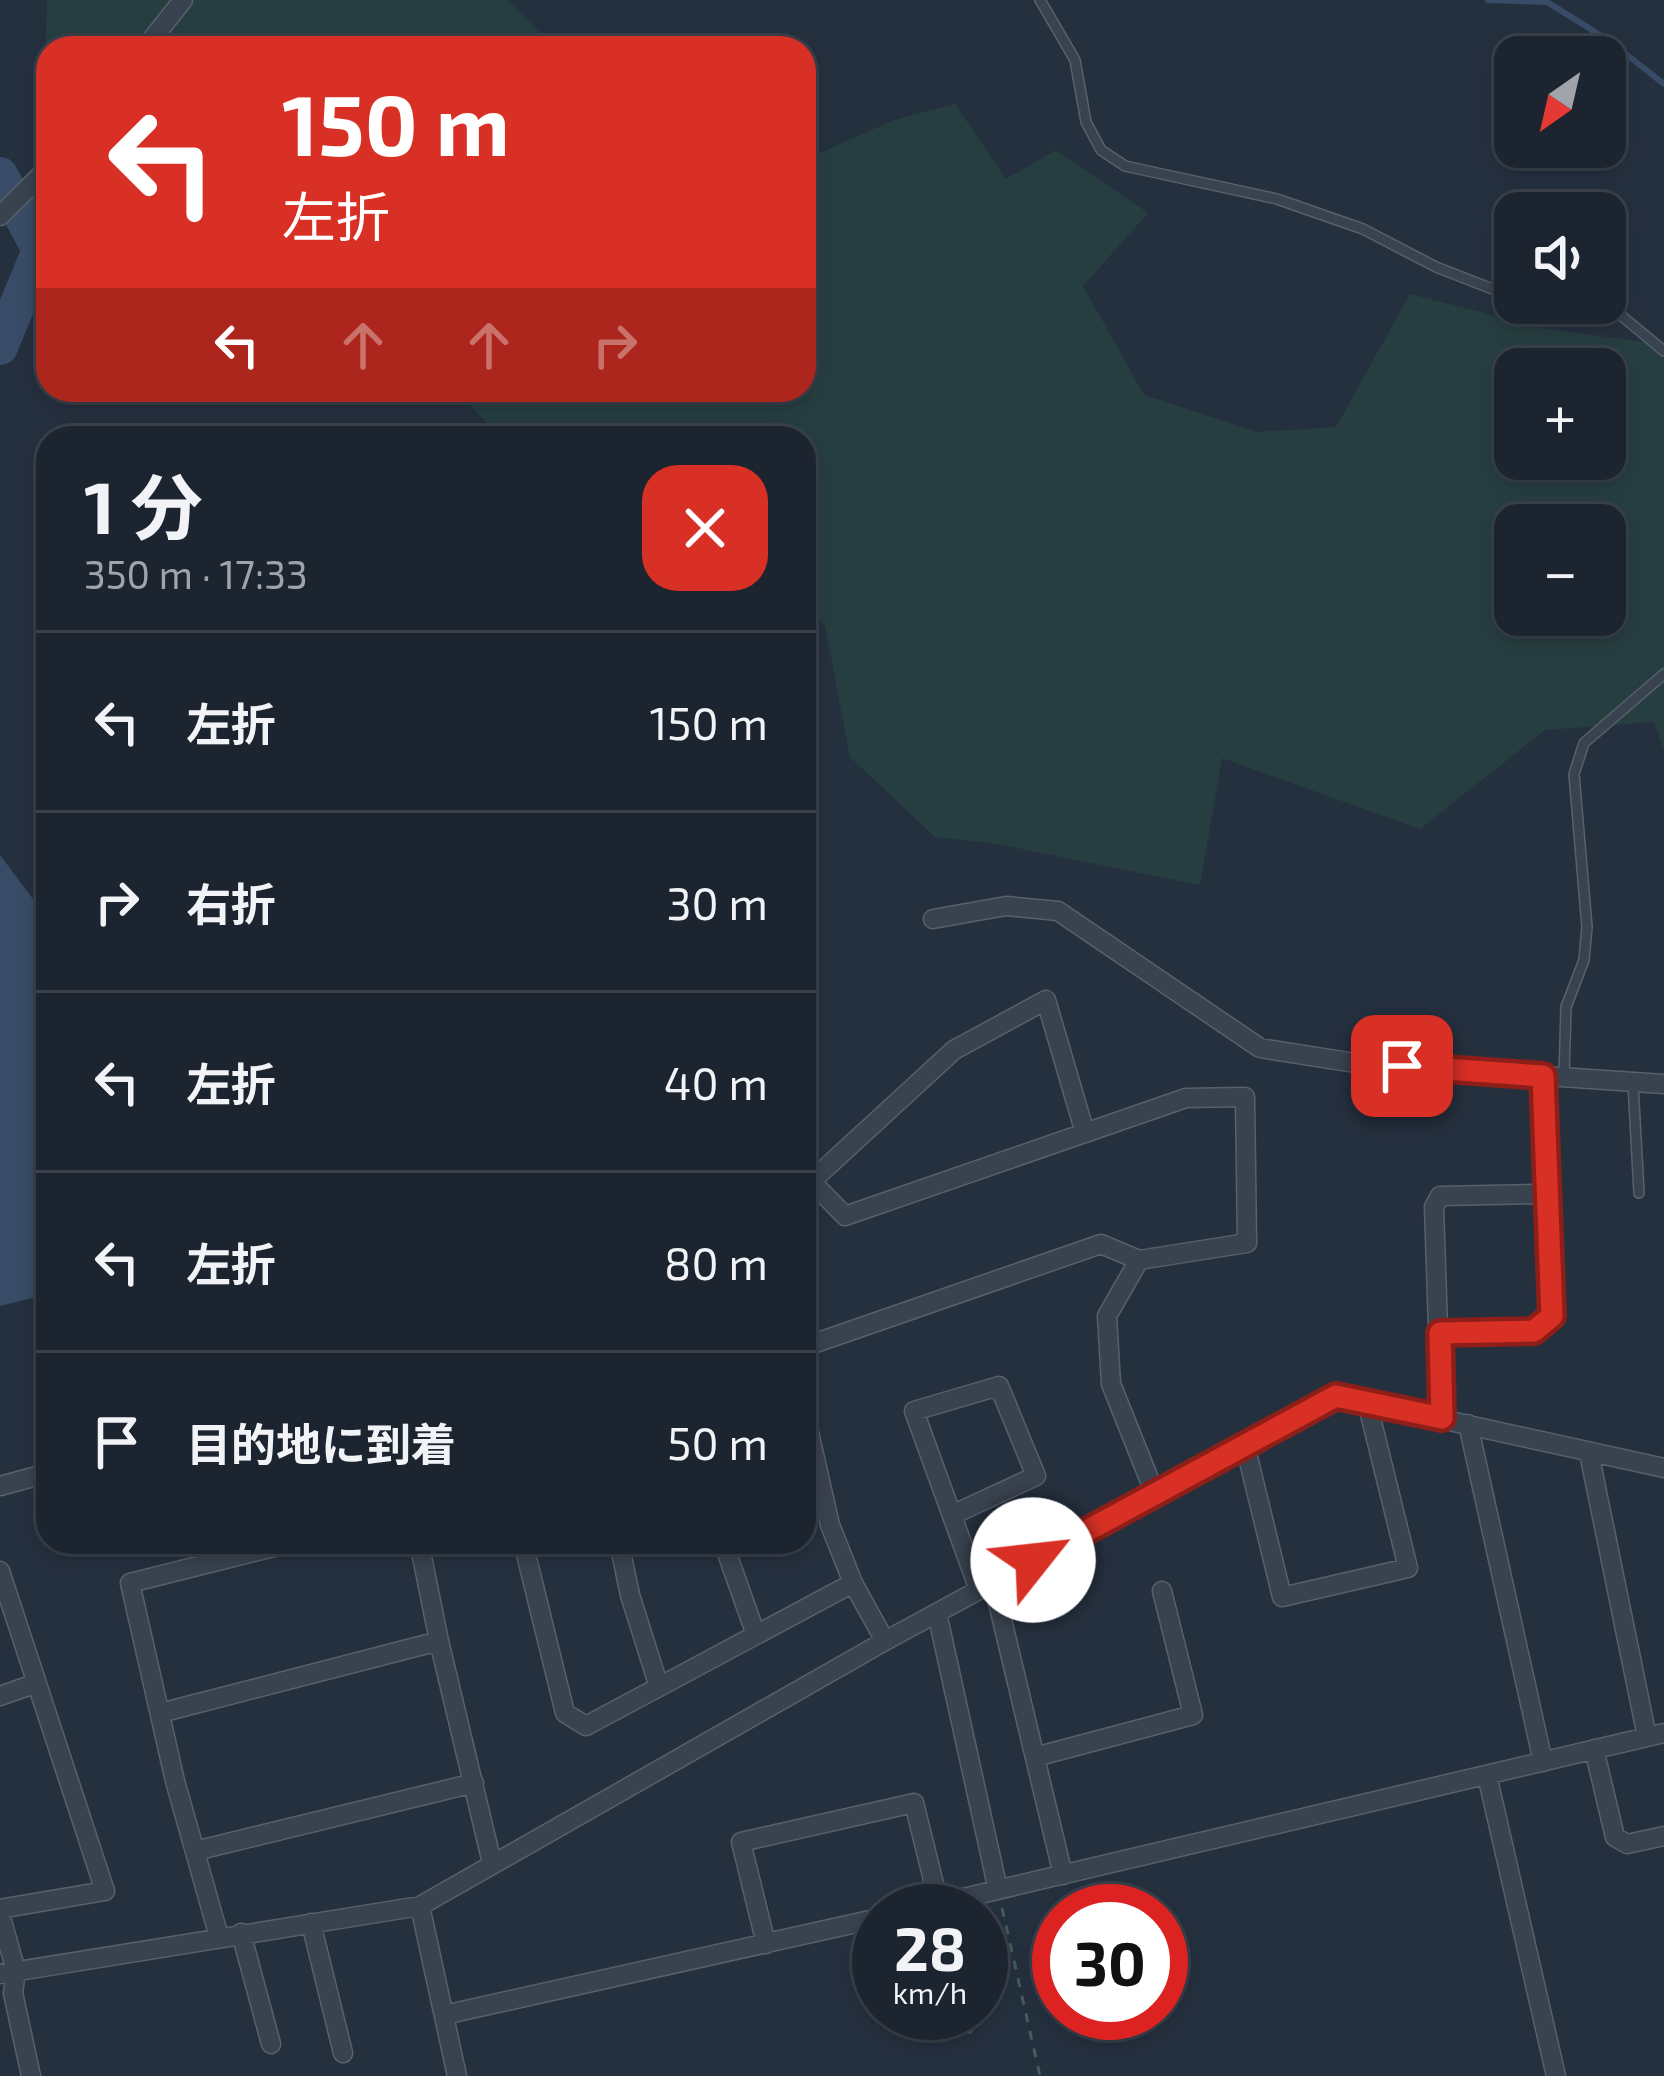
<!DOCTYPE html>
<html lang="ja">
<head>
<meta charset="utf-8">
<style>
	body { margin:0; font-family:"Exo 2","Noto Sans JP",sans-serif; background:#252c37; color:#f1f3f6; height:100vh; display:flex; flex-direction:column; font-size:45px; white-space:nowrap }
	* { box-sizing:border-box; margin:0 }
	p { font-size:39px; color:#a0a4aa }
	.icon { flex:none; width:66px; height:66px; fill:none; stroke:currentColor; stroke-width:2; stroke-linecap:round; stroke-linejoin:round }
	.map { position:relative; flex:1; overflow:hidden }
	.drawer { position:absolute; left:36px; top:426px; width:780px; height:1128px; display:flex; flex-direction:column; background:#1c242f; border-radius:36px; box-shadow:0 6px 18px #0003,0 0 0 3px #3a414b }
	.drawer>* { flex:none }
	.top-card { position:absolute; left:36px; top:36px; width:780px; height:366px; border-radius:36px; box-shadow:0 6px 18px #0003,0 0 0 3px #3a414b; background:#d93025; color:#fff; overflow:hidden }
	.needle { width:78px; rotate:214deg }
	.fabs { position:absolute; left:1494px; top:36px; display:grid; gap:24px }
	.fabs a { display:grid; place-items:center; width:132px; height:132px; border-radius:24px; background:#1c242f; box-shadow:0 6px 18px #0003,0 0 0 3px #3a414b; font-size:60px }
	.speed { position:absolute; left:852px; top:1884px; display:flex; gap:24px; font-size:60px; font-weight:700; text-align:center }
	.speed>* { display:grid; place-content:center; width:156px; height:156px; border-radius:50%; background:#1c242f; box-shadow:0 6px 18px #0003,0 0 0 3px #3a414b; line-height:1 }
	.speed small { font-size:30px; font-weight:400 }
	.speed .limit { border:18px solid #d22; background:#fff; color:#111 }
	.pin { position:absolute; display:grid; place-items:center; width:102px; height:102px; color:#fff; margin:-51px; border-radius:24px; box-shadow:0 6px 18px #0006 }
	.me { position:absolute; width:132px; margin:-66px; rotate:61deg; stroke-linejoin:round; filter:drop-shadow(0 0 9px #0008) }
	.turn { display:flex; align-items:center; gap:42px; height:252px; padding:0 48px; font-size:54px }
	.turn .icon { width:156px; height:156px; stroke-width:2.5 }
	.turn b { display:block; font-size:84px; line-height:102px }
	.lanes { display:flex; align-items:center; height:114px; padding:0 48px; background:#0003; justify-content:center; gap:60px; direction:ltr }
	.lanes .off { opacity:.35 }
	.round { display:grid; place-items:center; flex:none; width:126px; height:126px; border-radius:36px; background:#252c37 }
	.headline { display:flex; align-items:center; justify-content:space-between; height:204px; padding:0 48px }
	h1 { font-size:72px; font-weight:700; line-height:90px }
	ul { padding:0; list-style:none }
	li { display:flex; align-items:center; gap:36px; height:180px; padding:0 48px; border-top:3px solid #3a414b }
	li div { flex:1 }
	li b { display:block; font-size:45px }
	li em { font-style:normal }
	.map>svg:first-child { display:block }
	.green { fill:#273e40; fill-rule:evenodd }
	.water { fill:#394c67 }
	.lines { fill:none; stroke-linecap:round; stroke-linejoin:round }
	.stream { stroke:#394c67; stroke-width:6 }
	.river { stroke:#394c67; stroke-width:36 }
	.service-casing { stroke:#57606d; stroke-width:12 }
	.minor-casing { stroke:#57606d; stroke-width:21 }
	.path { stroke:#455b5d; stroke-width:3; stroke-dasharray:9 9; stroke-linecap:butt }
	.service { stroke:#39424f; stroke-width:9 }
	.minor { stroke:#39424f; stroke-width:18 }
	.route-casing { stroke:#8d1f18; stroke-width:30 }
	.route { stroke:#d93025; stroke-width:21 }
</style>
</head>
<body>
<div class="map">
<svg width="1664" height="2076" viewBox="0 0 1664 2076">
	<rect width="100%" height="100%" fill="#25303f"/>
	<!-- green -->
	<path class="green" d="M47,0H507L546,38L550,48H48V229L40,222Z
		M955,104L1006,179L1056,150L1148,213L1083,286L1144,395L1258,432L1336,427L1410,294L1549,329L1664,345V750L1654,722L1545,730L1420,829L1222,758L1200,885L998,844L935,837L850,757L825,626L804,609V438H502L455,390H804V160L894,120ZM1515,369H1605V459H1515ZM1515,525H1605V615H1515Z"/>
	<!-- water -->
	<path class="water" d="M0,855L48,919V1294L0,1306Z"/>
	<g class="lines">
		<!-- stream -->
		<path class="stream" d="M1488,0L1547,2L1608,40L1664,84"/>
		<!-- river -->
		<path class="river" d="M0,175L40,250L0,347"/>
		<!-- service casing -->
		<g class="service-casing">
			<path id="service" d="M1040,0L1075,60L1086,122L1101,150L1125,166L1277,199L1363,229L1436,267L1495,290L1515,294
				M1574,303L1612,308L1664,351
				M1543,1076L1546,1202
				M1564,1077L1566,1007L1584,960L1587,927L1574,774L1584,743L1664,674
				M1633,1084L1639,1193
				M964,2013L968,2028"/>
		</g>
		<!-- minor casing -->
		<g class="minor-casing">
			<path id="minor" d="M145,48L183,0
				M0,216L48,168
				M933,919L1006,906L1058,911L1260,1048L1355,1063L1664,1084
				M805,1187L954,1050L1046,1000L1085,1133
				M1139,1260L1107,1316L1111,1384L1155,1494
				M1440,1333L1534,1331L1552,1316L1546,1202L1535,1194L1440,1196L1434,1207L1441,1418
				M804,1347L1101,1244L1139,1260L1247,1243L1245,1097L1186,1098L845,1216L811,1181
				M804,1410L830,1525L853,1583L885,1641
				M1468,1424L1543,1762
				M1245,1445L1282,1597L1408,1568L1367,1402
				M1589,1453L1647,1737
				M0,1486L48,1473
				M952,1515L1036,1476L999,1386L914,1411L979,1590
				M419,1542L439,1641L492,1863
				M523,1542L565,1713L586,1726L853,1583
				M619,1542L630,1595L659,1687
				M723,1542L756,1635
				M0,1571L105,1891L0,1909
				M993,1582L1063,1875
				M937,1613L998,1890
				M0,1696L34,1684
				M160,1713L439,1641
				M1594,1749L1615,1837L1627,1844L1664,1836
				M1035,1757L1193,1715L1162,1591
				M1487,1775L1556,2076
				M195,1851L474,1783
				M420,1906L457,2076
				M908,1911L1664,1733
				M0,1914L16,1971L13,1993L31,2076
				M311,1923L343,2053
				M241,1933L271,2044
				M219,1937L175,1781L130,1583L294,1542
				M766,1944L741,1842L914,1803L939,1904
				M0,1974L420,1906L885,1641L1336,1396L1664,1468
				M444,2015L879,1918"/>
		</g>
		<!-- path -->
		<path class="path" d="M1002,1908L1040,2076"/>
		<!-- service -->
		<use href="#service" class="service"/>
		<!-- minor -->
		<use href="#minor" class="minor"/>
	</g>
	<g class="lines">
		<!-- route casing -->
		<g class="route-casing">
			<path id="route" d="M1033,1560L1336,1396L1442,1418L1440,1333L1534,1331L1552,1316L1543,1076L1402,1066"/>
		</g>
		<!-- route -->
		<use href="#route" class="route"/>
	</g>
</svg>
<div class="fabs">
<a><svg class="needle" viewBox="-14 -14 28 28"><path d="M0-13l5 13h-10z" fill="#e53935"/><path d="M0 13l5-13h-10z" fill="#a0a4aa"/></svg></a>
<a><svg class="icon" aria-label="sound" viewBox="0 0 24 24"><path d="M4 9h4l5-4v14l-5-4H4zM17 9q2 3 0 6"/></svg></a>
<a>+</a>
<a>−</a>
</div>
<div class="speed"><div>28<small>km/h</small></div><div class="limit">30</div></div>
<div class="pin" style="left:1402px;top:1066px;background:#d93025"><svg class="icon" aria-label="arrive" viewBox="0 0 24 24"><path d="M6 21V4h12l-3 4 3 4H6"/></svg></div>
<svg class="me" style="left:1033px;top:1560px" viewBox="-20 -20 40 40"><circle r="19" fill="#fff"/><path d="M0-13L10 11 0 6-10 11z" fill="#d93025"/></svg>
<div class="top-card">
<div class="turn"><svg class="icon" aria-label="left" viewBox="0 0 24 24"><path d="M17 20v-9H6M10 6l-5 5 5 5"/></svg><div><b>150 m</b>左折</div></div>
<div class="lanes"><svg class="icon" aria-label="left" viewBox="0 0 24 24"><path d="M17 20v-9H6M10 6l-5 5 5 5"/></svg><svg class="icon off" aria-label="ahead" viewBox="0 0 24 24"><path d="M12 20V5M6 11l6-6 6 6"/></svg><svg class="icon off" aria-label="ahead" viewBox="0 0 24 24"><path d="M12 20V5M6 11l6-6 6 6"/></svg><svg class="icon off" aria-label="right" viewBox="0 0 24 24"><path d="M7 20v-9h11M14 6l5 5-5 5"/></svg></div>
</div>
<section class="drawer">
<div class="headline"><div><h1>1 分</h1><p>350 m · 17:33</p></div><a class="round" style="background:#d93025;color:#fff"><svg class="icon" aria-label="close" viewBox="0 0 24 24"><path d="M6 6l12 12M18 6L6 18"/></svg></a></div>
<ul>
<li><svg class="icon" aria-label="left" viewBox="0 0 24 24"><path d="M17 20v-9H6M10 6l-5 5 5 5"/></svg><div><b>左折</b></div><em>150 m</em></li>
<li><svg class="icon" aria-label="right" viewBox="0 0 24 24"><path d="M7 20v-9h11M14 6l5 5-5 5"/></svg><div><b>右折</b></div><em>30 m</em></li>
<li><svg class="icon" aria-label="left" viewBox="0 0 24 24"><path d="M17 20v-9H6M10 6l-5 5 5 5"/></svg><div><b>左折</b></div><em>40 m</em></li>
<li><svg class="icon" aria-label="left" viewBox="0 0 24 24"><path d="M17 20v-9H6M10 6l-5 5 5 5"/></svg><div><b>左折</b></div><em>80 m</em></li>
<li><svg class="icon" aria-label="arrive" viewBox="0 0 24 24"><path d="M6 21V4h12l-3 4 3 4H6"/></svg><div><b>目的地に到着</b></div><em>50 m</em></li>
</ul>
</section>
</div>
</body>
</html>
